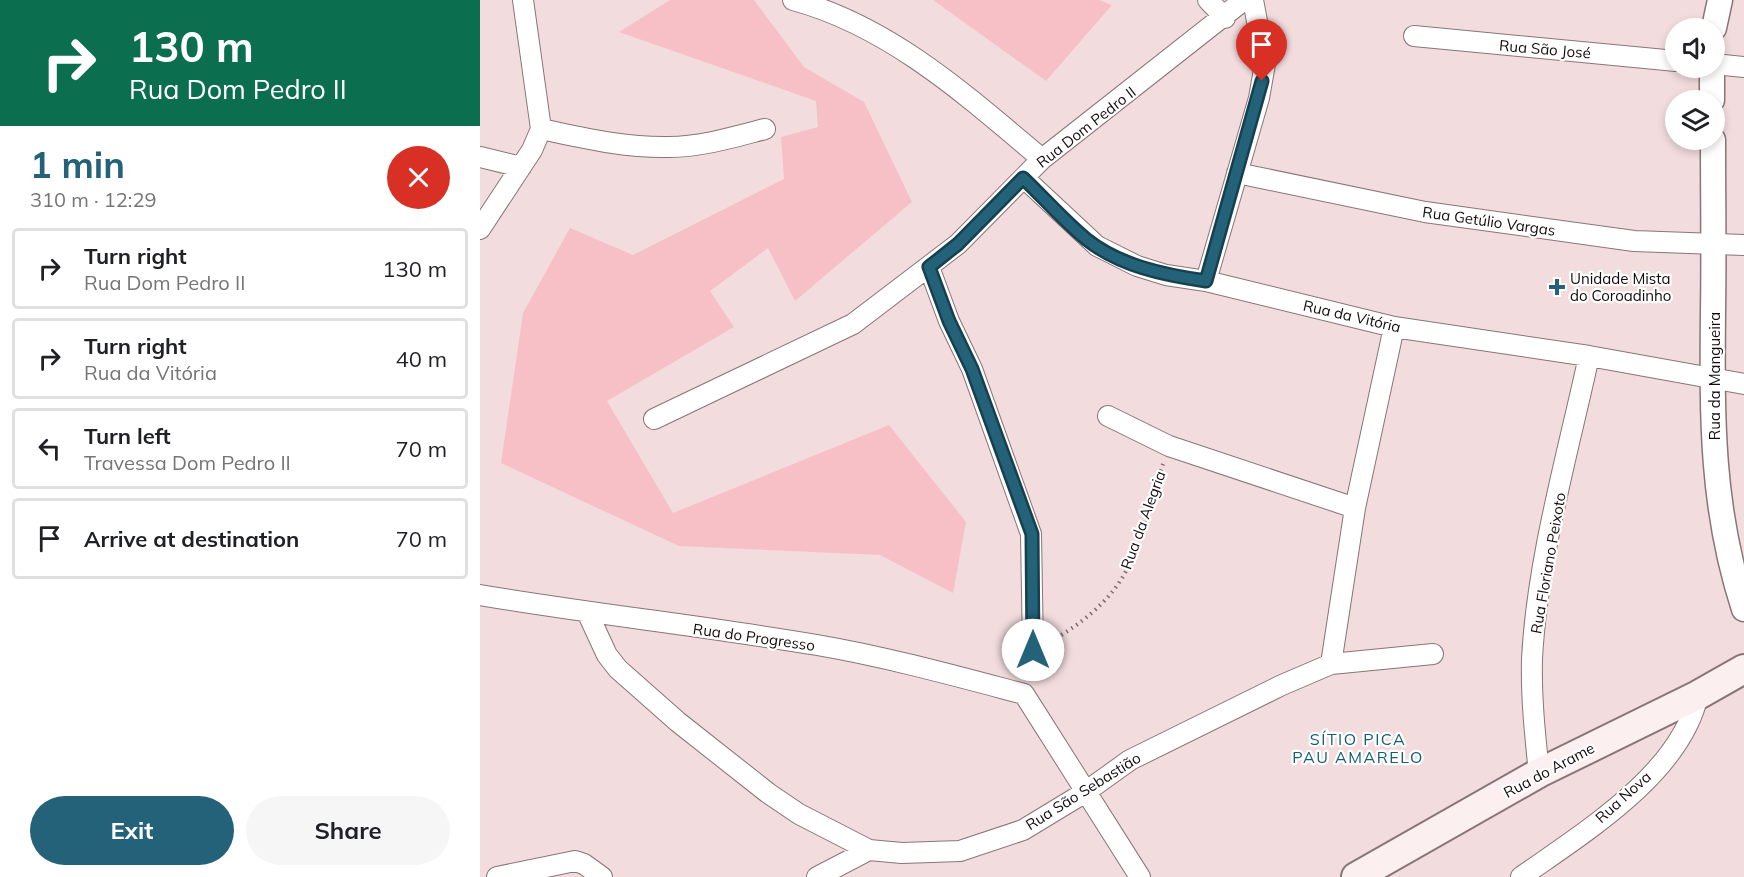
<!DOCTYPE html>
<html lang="en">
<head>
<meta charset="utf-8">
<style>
	body { margin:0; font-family:Mulish,sans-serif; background:#f6f6f6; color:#202124; height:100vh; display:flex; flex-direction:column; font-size:22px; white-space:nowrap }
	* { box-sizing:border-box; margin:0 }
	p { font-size:20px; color:#757577 }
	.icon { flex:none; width:33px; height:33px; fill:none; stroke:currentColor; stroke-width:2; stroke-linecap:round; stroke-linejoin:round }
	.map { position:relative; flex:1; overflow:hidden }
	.sheet { display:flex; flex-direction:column; background:#fff; width:480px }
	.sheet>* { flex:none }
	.top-card { background:#0b6e4f; color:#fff; overflow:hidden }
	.fabs { position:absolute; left:1185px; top:18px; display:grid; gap:12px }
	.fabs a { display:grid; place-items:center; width:60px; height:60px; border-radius:50%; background:#fff; box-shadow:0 3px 9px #0003; font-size:30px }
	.pin { position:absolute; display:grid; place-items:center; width:51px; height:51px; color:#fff; margin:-62px -26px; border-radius:50% 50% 50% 0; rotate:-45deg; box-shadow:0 0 6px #0007 }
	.pin .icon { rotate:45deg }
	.me { position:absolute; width:66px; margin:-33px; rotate:0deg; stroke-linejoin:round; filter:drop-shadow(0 0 4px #0008) }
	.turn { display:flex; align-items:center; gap:21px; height:126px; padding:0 30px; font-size:27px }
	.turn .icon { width:78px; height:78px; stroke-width:2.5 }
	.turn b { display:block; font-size:42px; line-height:51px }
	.round { display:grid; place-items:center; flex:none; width:63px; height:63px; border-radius:32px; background:#f6f6f6 }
	.summary { display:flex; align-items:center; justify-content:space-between; height:102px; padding:0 30px }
	h1 { font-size:36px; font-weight:700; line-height:45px; color:#236278 }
	.cta { display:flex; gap:12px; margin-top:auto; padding:12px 30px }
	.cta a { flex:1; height:69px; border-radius:36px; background:#236278; color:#fff; font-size:24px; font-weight:700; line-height:69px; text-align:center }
	.cta a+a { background:#f6f6f6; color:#202124 }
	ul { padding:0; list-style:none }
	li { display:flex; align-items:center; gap:18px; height:81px; margin:0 12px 9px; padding:0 18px; border:3px solid #e0e0e0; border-radius:6px }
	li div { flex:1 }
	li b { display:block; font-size:22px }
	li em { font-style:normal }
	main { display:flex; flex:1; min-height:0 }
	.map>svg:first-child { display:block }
	.green { fill:#f7c0c6 }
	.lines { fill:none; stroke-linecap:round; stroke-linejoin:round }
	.minor-casing { stroke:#887577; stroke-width:22 }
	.tertiary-casing { stroke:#887577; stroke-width:27 }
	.secondary-casing { stroke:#887577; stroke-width:32 }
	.path { stroke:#7c6e6f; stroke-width:4; stroke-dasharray:1.5 4.5; stroke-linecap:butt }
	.minor { stroke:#fff; stroke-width:20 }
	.tertiary { stroke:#fff; stroke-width:24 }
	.secondary { stroke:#fceff0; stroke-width:28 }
	.route-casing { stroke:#17404e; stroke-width:15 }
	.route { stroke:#236278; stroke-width:10 }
	.poi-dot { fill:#236278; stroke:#fff; stroke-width:2 }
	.labels { text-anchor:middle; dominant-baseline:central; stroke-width:4.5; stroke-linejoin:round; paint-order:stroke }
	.street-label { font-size:15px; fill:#130c0d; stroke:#fff }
	.poi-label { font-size:15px; fill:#130c0d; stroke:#fff; text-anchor:start }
	.neighbourhood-label { font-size:16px; letter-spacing:1.5px; fill:#105f77; stroke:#fff }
</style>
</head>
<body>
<main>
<section class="sheet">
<div class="top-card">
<div class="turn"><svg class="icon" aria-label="right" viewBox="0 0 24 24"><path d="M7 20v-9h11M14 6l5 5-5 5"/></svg><div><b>130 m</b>Rua Dom Pedro II</div></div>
</div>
<div class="summary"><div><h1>1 min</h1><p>310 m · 12:29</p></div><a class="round" style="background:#d93025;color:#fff"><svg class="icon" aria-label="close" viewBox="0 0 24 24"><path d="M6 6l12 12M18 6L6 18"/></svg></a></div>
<ul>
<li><svg class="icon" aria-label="right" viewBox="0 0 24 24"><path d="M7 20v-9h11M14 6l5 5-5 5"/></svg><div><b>Turn right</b><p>Rua Dom Pedro II</p></div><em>130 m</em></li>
<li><svg class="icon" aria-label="right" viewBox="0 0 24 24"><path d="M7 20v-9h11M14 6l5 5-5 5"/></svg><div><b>Turn right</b><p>Rua da Vitória</p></div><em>40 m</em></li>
<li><svg class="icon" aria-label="left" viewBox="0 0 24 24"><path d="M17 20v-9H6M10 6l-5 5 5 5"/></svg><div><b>Turn left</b><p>Travessa Dom Pedro II</p></div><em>70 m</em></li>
<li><svg class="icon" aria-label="arrive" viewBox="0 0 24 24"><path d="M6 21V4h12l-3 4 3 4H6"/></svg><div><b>Arrive at destination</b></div><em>70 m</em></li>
</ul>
<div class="cta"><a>Exit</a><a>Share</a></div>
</section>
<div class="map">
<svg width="1264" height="877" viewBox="0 0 1264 877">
	<rect width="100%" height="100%" fill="#f2dcde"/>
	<!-- green -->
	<path class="green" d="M190,0H274L324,67L384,102L432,202L315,301L288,248L230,291L254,327L127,401L193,513L409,425L486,522L473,593L400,555L199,546L21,463L43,313L90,228L153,255L304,179L301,137L338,127L336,101L139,32Z
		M453,0H619L632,5L566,81Z"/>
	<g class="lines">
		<!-- minor casing -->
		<g class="minor-casing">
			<path id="minor" d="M313,0C410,26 487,96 562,159
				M728,0L745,18
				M934,36L1196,61
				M1234,64L1264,67
				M61,129C104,138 145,148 189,147C221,147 254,137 285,129
				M0,157L41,167
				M757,173L945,212L1154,241L1264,245
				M544,178L617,246L657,266L686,275L726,281L914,327L1109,356L1264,384
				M0,229L52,150L61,129L43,0
				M449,267L469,321L492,369L551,534L553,650
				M726,281L779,98L785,64L773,0
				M628,416L689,446L875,508
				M174,419L373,324L478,244L562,159L764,0
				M0,595C112,614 225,626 337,645C407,657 476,676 544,694L660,877
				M108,614L127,655L138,669L198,722L288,793L319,814L389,850L422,853L480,851L543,830L604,793L650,760L802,685L851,664L953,654
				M851,664L875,508L914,327
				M1059,773C1055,735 1051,697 1052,659C1057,560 1088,453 1109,356
				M17,877L95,861L104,864L122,877
				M337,877L389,850
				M1041,877C1103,833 1201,774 1218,695"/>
		</g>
		<!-- tertiary casing -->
		<g class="tertiary-casing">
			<path id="tertiary" d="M1234,28L1240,0
				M1232,68V100
				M1233,140C1233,197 1234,255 1233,312C1232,417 1231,508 1264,609"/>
		</g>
		<!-- secondary casing -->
		<g class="secondary-casing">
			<path id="secondary" d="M876,877L1059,773L1218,695L1264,669"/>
		</g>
		<!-- path -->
		<path class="path" d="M571,641C600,625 632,600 647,569C663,537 671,498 683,464"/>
		<!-- minor -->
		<use href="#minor" class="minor"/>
		<!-- tertiary -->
		<use href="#tertiary" class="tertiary"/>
		<!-- secondary -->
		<use href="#secondary" class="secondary"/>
	</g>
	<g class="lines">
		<!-- route casing -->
		<g class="route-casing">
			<path id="route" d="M553,650L552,534L492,369L469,321L449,267L478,244L543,178C564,198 584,221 606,239C640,266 684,275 726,281L782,81"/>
		</g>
		<!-- route -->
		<use href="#route" class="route"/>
	</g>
	<!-- markers -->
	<path class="poi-dot" d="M1074 278h6v6h6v6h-6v6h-6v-6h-6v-6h6z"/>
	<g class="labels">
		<!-- street labels -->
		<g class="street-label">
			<text transform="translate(1065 49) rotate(5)">Rua São José</text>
			<text transform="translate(606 127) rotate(-38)">Rua Dom Pedro II</text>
			<text transform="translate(1009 221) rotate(8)">Rua Getúlio Vargas</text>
			<text transform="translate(872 316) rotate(13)">Rua da Vitória</text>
			<text transform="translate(1234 376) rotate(-90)">Rua da Mangueira</text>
			<text transform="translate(663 520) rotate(-70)">Rua da Alegria</text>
			<text transform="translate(1068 563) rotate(-80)">Rua Floriano Peixoto</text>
			<text transform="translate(274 637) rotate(8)">Rua do Progresso</text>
			<text transform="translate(1069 770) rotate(-28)">Rua do Arame</text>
			<text transform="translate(603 791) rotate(-32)">Rua São Sebastião</text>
			<text transform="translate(1143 797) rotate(-42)">Rua Nova</text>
		</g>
		<!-- poi labels -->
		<g class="poi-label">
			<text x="1090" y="278">Unidade Mista<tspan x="1090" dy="17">do Coroadinho</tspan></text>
		</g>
		<!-- neighbourhood labels -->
		<g class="neighbourhood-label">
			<text x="878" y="739">SÍTIO PICA<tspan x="878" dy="18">PAU AMARELO</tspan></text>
		</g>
	</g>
</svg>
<div class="fabs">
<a><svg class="icon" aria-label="sound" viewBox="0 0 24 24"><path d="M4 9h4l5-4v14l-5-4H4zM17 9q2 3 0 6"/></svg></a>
<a><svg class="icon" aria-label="layers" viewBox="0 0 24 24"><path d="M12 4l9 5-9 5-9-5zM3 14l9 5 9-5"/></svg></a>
</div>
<div class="pin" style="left:782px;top:81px;background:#d93025"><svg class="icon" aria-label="arrive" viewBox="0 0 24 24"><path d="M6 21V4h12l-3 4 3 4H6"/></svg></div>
<svg class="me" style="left:553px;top:650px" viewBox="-20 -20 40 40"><circle r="19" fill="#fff"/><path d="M0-13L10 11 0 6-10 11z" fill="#236278"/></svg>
</div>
</main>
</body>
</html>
